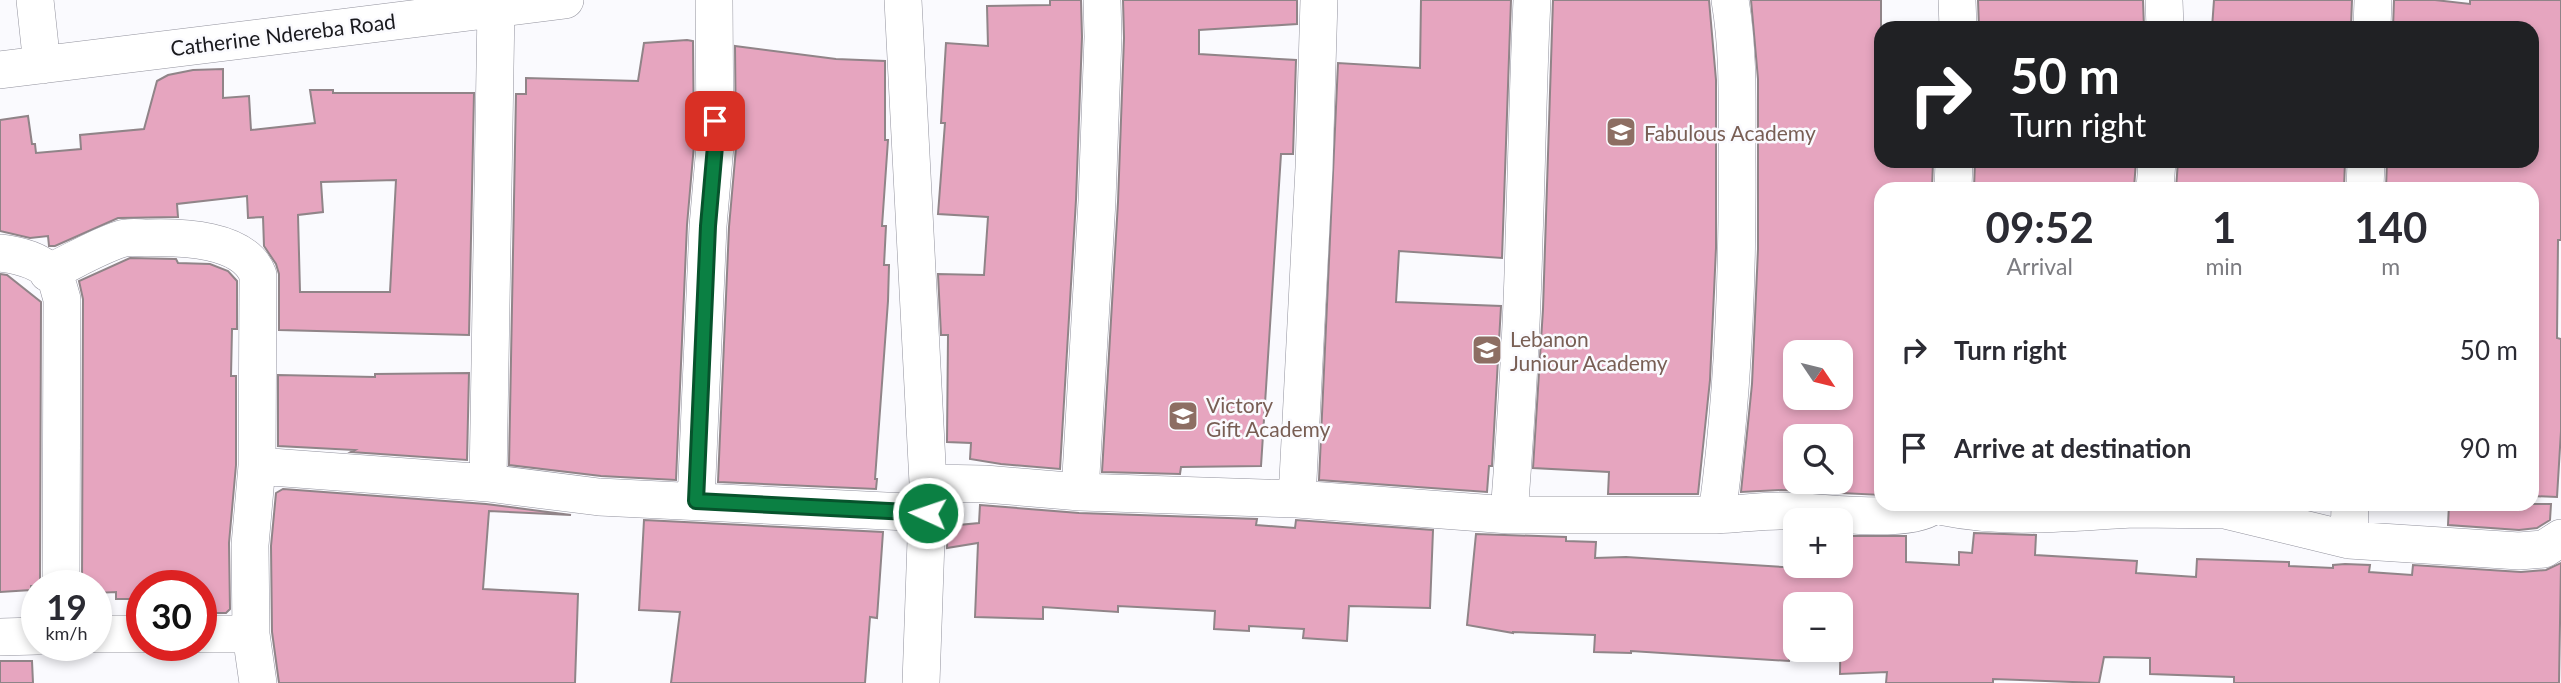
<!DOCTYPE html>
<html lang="en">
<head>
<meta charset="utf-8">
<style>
	body { margin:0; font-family:Lato,sans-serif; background:#f2f2f3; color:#2b2b33; height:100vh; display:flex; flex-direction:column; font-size:26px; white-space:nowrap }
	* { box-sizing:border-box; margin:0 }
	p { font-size:23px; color:#7c7c81 }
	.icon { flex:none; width:38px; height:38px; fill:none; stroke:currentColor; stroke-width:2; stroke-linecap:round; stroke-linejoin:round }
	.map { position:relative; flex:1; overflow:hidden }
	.drawer { position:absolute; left:1874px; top:182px; width:665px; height:329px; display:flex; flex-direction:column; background:#fff; border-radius:21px; box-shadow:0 4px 10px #0003 }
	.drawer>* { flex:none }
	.hud { position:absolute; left:1874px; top:21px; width:665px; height:147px; border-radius:21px; box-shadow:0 4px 10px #0003; background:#202124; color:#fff; overflow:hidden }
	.needle { width:46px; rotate:125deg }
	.controls { position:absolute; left:1783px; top:340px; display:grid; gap:14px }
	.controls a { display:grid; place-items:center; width:70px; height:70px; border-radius:14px; background:#fff; box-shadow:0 4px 10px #0003; font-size:35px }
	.speed { position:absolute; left:21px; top:570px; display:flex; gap:14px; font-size:35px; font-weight:700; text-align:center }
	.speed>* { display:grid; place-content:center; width:91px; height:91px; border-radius:50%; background:#fff; box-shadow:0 4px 10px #0003; line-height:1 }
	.speed small { font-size:18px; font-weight:400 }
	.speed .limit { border:10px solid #d22; background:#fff; color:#111 }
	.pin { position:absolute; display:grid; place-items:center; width:60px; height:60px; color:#fff; margin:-30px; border-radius:14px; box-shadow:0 4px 10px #0006 }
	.me { position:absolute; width:77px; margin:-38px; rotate:273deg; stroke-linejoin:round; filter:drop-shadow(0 0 5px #0008) }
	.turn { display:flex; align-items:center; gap:24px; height:147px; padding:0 21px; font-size:32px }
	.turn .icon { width:91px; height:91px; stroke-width:2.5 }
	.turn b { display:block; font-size:49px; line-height:60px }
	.eta { display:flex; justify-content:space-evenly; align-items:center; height:119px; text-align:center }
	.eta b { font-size:42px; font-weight:700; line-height:49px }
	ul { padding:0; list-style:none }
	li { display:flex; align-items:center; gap:21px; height:98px; padding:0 21px }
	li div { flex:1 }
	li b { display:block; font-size:26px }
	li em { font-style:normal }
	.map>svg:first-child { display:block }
	.building { fill:#e6a5bf; stroke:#908488; stroke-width:2; fill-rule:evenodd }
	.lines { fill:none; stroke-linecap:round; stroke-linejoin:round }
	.minor-casing { stroke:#92929d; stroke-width:38 }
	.minor { stroke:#fff; stroke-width:37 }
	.route-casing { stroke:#07532c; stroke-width:18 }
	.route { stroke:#0b8043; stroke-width:12 }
	.labels { text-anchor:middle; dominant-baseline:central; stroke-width:5; stroke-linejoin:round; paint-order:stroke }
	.street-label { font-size:21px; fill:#19191d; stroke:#fafafe }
	.education-label { font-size:21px; fill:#785e54; stroke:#fafafe; text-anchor:start }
</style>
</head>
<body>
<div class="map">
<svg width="2561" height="683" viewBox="0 0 2561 683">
	<rect width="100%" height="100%" fill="#fafafe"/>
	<!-- building -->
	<path class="building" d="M1050,0H1081L1082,37L1076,200L1060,469L1001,464L970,459L971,443L947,442L948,335H941L938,274L984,275L988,217L938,214L945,123H941L946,43L988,46L987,6L1050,5Z
		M1123,0H1297V24L1199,30V54L1296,60L1293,154H1281L1261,466L1181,467L1180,474L1102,472L1118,202L1124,38Z
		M1421,0H1511L1502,258L1399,251L1396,302L1501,306L1492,466H1489L1487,492L1319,480L1338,63L1420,68Z
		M1553,0H1709L1716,80V248L1710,380L1698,494H1608L1609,472L1533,468L1543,309Z
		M1751,0H1881V161H1933L1932,189H1881V495L1781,490L1741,492L1752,384L1758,249V79ZM1796,352H1841V397H1796ZM1796,436H1841V481H1796Z
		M1978,0H2143L2144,28H1979Z
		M2214,0H2352L2351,28H2212Z
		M2394,0H2435L2470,4V0H2561V240H2558L2557,338L2561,339V431L2557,497L2532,496V189H2386L2387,161H2532V28H2393Z
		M687,40L693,41L694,145L687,225L676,480L601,476L509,465L516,94H526V78L638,81L644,43Z
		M735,46L836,59L885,61V140H888L882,226H886L884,265H889L888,301L875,479H877L876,489L718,482L729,227L736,148Z
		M223,69V98L249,96L251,130L315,123L310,90H333V93H474L469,335L279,330V274L276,264L264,246L263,217L248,218L247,196L177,204L178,217L118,218L55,246H49L48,236L30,238L0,231V120L28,116L32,144H35L36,153L81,149L80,135L144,129L157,81L168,75L193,70ZM396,180L390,292H300L298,215L323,212L321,182Z
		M1975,161H2136L2134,188L2052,186V189H1974Z
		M2178,161H2345L2344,189H2176Z
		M130,258L176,259L178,263L210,264L228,271L237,281V329H232L231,376H236V465L229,543L230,609L226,613H201V586H142V599H116V592L96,593V586H82L83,299L79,281Z
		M0,274L7,275L41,302L40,586H31V590L0,592Z
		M469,373L467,460L351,452L355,450L278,446V375L375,377V374Z
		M283,489L486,504L571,515L489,511L483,589L578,594L575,683H279L272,632L271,546L276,493Z
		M2449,504H2551L2550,520L2537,528L2519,530L2448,525Z
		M980,505L1079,513L1257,519L1256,525L1295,528L1296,520L1433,530L1430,608L1349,606L1347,641L1303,638L1304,629L1249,626V631L1214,629L1215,611L1118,606V612L1043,607V619L975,617L978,543L947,548L948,526L979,523Z
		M644,520L883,532L877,618L870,617L865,683H671L680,612L639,610Z
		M1974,533L2036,535L2035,555L2137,561L2136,573L2196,577L2197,559L2289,562V566L2333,568V565L2345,564L2370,565L2369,572L2412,575L2413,565L2521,572L2546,570L2561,563L2559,683H2234V677L2150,674V658L2104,657L2099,683L1993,679V683H1886L1887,672L1840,674L1841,604H1793L1789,661L1631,651V653L1594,652L1595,635L1513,632V633L1467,625L1476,534L1566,537V541L1596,542L1595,558L1626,557L1815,569V565H1841V536H1906V562L1959,565V552L1972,553Z
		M0,661H32L33,683H0Z"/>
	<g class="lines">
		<!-- minor casing -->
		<g class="minor-casing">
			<path id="minor" d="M35,0L42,65
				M903,0L928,483L921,683
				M1957,0L1958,28
				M2164,0L2165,28
				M496,8L488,483L599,497L928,513
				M2372,28L2373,0
				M0,70L565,0
				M1953,189L1954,161
				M2155,189L2157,161
				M2365,189L2366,161
				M0,253C18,255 43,261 55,278C58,283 60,293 62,299L61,586
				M48,273C72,262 96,247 121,239C129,236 140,238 148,238C181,237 244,238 258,275L257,466
				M928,483L985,484L1080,492L1297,499L1509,515H1717C1733,397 1738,278 1737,159C1737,106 1739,53 1730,0
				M1080,492L1097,201L1103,37L1102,0
				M1297,499L1314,168L1319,0
				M696,501L708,226L715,146L714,0
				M1941,504L1944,507C2007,520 2072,512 2135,509
				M2135,504V509L2225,510L2349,540L2519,551L2544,549L2561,538
				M1509,515C1516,423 1522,331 1524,239C1527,159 1528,80 1532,0
				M1717,515C1738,514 1760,511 1781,511C1815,510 1912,527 1935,504
				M2349,540L2350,504
				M96,634H142
				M201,634H251L250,545L257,466L488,483
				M251,634L258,683
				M0,637L37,636"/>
		</g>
		<!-- minor -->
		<use href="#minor" class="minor"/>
	</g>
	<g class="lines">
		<!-- route casing -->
		<g class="route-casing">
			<path id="route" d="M715,121V146L708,226L696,501L928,513"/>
		</g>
		<!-- route -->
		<use href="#route" class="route"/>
	</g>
	<!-- icons -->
	<defs>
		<g id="school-square" transform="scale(1.575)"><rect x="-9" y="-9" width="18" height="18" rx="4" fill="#8d6e63" stroke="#fafafe"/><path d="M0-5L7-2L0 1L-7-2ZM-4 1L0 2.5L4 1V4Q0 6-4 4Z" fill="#fff"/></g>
	</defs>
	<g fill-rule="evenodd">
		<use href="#school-square" x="1621" y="132"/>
		<use href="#school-square" x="1487" y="350"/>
		<use href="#school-square" x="1183" y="416"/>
	</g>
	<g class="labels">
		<!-- street labels -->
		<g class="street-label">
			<text transform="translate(283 34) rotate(-7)">Catherine Ndereba Road</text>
		</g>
		<!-- education labels -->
		<g class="education-label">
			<text x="1644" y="132">Fabulous Academy</text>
			<text x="1510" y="338">Lebanon<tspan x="1510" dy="24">Juniour Academy</tspan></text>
			<text x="1206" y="404">Victory<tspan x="1206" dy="24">Gift Academy</tspan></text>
		</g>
	</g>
</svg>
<div class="controls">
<a><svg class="needle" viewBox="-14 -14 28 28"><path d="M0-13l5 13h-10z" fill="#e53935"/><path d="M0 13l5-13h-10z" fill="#7c7c81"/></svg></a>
<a><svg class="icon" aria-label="search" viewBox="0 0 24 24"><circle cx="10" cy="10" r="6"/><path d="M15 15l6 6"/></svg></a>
<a>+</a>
<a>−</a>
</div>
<div class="speed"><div>19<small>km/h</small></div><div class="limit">30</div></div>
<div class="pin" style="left:715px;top:121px;background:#d93025"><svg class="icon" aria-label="arrive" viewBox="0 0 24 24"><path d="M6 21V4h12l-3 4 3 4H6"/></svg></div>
<svg class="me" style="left:928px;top:513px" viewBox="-20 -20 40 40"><circle r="17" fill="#0b8043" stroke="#fff" stroke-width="3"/><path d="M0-11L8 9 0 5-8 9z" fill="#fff"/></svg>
<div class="hud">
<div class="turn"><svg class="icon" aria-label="right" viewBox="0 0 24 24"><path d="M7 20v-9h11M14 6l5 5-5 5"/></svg><div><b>50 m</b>Turn right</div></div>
</div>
<section class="drawer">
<div class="eta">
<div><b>09:52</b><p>Arrival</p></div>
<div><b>1</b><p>min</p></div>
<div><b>140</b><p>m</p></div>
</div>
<ul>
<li><svg class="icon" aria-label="right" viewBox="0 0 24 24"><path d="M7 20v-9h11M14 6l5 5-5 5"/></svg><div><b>Turn right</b></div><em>50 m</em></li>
<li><svg class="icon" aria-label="arrive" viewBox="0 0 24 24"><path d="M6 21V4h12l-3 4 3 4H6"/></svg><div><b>Arrive at destination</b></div><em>90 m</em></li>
</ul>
</section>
</div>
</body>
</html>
